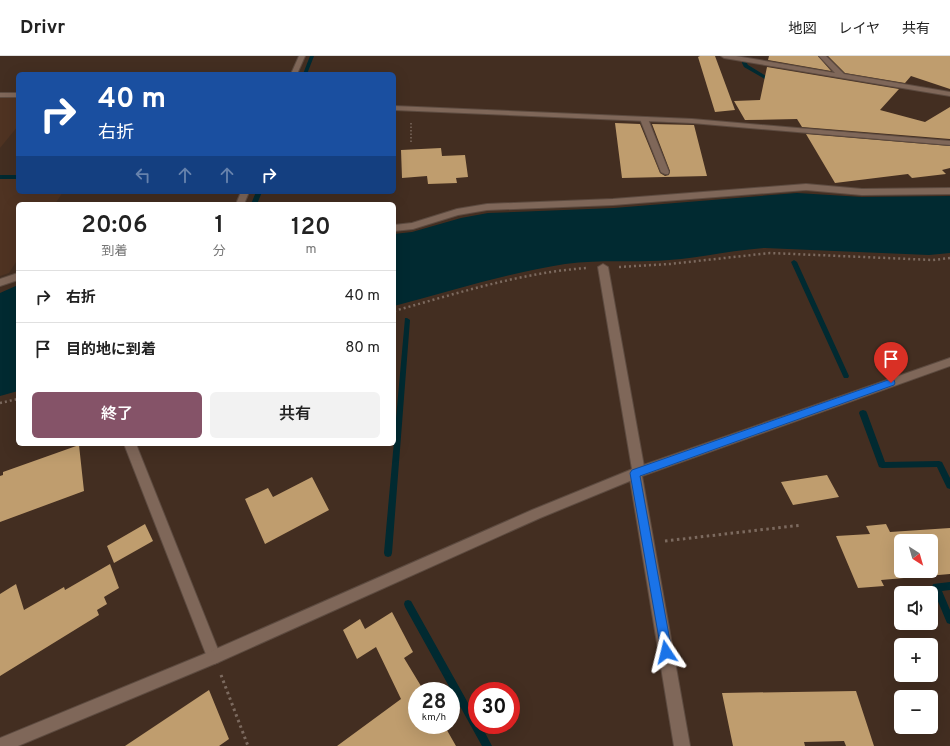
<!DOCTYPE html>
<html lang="ja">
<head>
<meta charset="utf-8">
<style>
	body { margin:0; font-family:Overpass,"Noto Sans JP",sans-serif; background:#f2f2f2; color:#222; height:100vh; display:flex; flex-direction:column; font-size:15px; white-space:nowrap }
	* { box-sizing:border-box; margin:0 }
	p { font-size:13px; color:#767676 }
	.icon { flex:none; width:22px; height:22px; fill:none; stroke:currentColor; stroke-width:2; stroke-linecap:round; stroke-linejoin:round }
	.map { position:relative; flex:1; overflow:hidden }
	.panel { position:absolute; left:16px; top:146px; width:380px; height:244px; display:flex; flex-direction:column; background:#fff; border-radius:6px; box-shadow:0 4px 16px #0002 }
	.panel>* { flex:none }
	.guide { position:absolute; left:16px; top:16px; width:380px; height:122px; border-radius:6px; box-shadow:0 4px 16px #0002; background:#1a4fa0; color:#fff; overflow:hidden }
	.needle { width:26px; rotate:143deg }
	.tools { position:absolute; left:894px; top:478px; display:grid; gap:8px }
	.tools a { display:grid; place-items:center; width:44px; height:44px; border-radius:6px; background:#fff; box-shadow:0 4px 16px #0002; font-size:20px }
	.speed { position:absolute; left:408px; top:626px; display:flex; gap:8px; font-size:20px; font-weight:700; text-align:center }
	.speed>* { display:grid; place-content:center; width:52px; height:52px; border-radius:50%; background:#fff; box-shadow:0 4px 16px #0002; line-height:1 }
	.speed small { font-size:10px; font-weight:400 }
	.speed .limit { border:6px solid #d22; background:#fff; color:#111 }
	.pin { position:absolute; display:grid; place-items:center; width:34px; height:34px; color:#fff; margin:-41px -17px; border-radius:50% 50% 50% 0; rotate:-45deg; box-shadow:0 0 4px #0007 }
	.pin .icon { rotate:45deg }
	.me { position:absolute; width:44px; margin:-22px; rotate:350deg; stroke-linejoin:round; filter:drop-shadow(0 0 3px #0008) }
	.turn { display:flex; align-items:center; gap:14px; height:84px; padding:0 16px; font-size:18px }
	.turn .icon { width:52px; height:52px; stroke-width:2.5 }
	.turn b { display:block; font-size:28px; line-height:34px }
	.lanes { display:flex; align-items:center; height:38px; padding:0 16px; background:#0003; justify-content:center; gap:20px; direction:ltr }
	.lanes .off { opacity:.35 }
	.eta { display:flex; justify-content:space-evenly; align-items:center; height:68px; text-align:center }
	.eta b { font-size:24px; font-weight:600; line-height:28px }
	.primary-button { display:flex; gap:8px; margin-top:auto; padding:8px 16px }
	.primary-button a { flex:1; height:46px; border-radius:6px; background:#855368; color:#fff; font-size:16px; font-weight:600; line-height:46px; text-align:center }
	.primary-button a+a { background:#f2f2f2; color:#222 }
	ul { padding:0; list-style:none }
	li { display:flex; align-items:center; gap:12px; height:52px; padding:0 16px; border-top:1px solid #e0e0e0 }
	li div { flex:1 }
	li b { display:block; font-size:15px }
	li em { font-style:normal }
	header { display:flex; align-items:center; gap:24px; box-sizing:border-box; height:56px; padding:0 20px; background:#fff; border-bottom:1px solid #e0e0e0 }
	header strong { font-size:19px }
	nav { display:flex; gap:22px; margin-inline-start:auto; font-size:14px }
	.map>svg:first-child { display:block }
	.built { fill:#4f3322 }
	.water { fill:#012a31 }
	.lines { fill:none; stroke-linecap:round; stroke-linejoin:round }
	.stream { fill:#012a31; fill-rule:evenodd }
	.building { fill:#bf9d6e; fill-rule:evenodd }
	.service-casing { stroke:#5d4b40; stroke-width:2 }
	.minor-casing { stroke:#5d4b40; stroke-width:2 }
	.tertiary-casing { stroke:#5d4b40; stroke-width:2 }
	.path-far2 { stroke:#7c6a5f; stroke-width:1.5; stroke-dasharray:1.5 2; stroke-linecap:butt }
	.path-far1 { stroke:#7c6a5f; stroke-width:2.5; stroke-dasharray:2 3; stroke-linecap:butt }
	.path { stroke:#7c6a5f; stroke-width:3; stroke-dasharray:2.5 3.5; stroke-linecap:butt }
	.service { fill:#7f6759; fill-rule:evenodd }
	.minor { fill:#7f6759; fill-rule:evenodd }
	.tertiary { fill:#7f6759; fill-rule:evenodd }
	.route { fill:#1a73e8; stroke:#114b97 }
</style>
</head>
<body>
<header>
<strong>Drivr</strong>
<nav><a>地図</a><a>レイヤ</a><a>共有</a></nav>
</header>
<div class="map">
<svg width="950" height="690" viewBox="0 0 950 690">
	<rect width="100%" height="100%" fill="#432e21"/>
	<!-- built -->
	<path class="built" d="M0,42H18V70L0,92Z
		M0,123H18V136H63L55,148H18V203L9,217L0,220Z"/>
	<!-- water -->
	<path class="water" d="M797,137L862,141L950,140V197L929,199L765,192C733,194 701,202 669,204C634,207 601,203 565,208C507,217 450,235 394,250V178L412,176L461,162L488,157L614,152Z
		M18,229V335L0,340V237Z"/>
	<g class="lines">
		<!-- stream -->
		<path class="stream" d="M310,0H314L307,18H303Z
			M742,6H746L748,9L774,25L770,26L744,11L742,7Z
			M0,119H18V123H0Z
			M256,136H262L257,148H251Z
			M794,204L797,206L849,320L848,322H844L843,320L791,206Z
			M405,262H407L410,264L392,497L391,500L388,501L385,500L384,497Z
			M863,354L866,355L867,357L885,406L939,405L942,406L950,422V433L947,432L937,411L882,412L879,411L859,357L860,355Z
			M950,526V534L942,535L950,554V568L947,567L932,531L933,528Z
			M408,544L411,545L477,663V669H481L492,690H482L405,551L404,548L405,545Z"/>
	</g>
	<!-- building -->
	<path class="building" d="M700,0H715L735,54L715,56L698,1Z
		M769,0H818L831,15L768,4Z
		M828,0H950V33L911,20L905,27L845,17Z
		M767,11L899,33L880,54L925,66L950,51V83L802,71L797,63L745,64L734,45L760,44Z
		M615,67L640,68L660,117L665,120L669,119L670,115L652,68L694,69L707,120L622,122Z
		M806,78L950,90V112L942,114L946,118L912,122L908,118L835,127Z
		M441,92L442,100L465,99L468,121L456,122L457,127L428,128L427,120L402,122L401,94Z
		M79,389L84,435L0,466V420L3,419V416Z
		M827,419L839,441L793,449L781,426Z
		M312,421L329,454L265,488L245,443L268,432L273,441Z
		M145,468L153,485L114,507L107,490Z
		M886,468L890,476L950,472V518L881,524L884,530L858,532L836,480L870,478L866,470ZM901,485H931V515H901Z
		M110,508L119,532L104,541L107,548L97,554L99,559L0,620V538L16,528L24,554L64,531L65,534Z
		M392,556L413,596L404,602L424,635H417V669H444L456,690H337L401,643L376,591L357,603L343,574L360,563L365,573Z
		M209,634L229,683L219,690H125Z
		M856,635L874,690H846L844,685L804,686L805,690H733L722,637Z"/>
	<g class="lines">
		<!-- service casing -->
		<g class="service-casing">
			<path id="service" d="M641,61H647L648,63L669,116L668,118H665L661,116L640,63Z"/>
		</g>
		<!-- minor casing -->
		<g class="minor-casing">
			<path id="minor" d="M299,0H305L297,18H291Z
				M721,0H736L835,17L819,0H826L844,18L950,36V40L724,2Z
				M0,37H18V41H0Z
				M394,50L692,63L950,85V89L692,67L394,54Z
				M806,128L862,133L950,132V138L862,139L806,134L613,149L487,154L458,159L413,173L394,175V169L412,167L457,153L487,148L613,143Z
				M241,136H249L244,148H236Z
				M603,208L608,211L645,416L642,420L690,690H674L629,417L632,413L598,211Z
				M18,217V224L0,230V223Z
				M124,388H136L221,601L219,606L214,608L209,606Z"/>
		</g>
		<!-- tertiary casing -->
		<g class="tertiary-casing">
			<path id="tertiary" d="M950,302V310L642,420L540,462L219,606L18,690H0V682L209,596L532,454L635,412Z"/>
		</g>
		<!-- path-far2 -->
		<path class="path-far2" d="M411,67V87"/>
		<!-- path-far1 -->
		<path class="path-far1" d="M619,211L670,208L770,197L933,204L950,202
			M394,255C458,237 520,217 586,212
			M0,347L18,343"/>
		<!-- path -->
		<path class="path" d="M665,485L802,469
			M221,619L248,690"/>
		<!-- service -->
		<use href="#service" class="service"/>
		<!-- minor -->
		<use href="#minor" class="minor"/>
		<!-- tertiary -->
		<use href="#tertiary" class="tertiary"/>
	</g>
	<!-- route -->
	<path class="route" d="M891,323L894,324L895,327L894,329L640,420L672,596L670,600L666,602L662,600L630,417L632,414Z"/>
</svg>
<div class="tools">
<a><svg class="needle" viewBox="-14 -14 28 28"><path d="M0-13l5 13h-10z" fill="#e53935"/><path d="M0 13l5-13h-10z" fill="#767676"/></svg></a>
<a><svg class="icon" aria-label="sound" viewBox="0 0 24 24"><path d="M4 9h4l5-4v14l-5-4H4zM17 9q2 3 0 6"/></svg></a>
<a>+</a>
<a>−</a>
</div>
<div class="speed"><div>28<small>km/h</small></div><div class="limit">30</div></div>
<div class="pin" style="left:891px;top:327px;background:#d93025"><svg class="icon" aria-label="arrive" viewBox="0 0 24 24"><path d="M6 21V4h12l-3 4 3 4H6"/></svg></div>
<svg class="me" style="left:666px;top:596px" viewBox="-20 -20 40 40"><path d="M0-17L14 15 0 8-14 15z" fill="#1a73e8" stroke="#fff" stroke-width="4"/></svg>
<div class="guide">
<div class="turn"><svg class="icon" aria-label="right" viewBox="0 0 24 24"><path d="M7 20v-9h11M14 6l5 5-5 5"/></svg><div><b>40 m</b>右折</div></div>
<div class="lanes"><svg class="icon off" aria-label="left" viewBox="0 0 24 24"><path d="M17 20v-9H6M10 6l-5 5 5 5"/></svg><svg class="icon off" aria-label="ahead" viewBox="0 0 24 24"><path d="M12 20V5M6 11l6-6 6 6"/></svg><svg class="icon off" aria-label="ahead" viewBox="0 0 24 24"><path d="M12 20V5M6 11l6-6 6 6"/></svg><svg class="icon" aria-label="right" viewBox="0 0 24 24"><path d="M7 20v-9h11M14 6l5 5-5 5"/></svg></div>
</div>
<section class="panel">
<div class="eta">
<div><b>20:06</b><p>到着</p></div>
<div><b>1</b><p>分</p></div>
<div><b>120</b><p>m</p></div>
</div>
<ul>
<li><svg class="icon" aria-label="right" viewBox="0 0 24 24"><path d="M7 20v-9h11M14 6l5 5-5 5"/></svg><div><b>右折</b></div><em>40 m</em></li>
<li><svg class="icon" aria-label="arrive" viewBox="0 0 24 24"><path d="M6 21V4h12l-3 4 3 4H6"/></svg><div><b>目的地に到着</b></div><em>80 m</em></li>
</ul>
<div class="primary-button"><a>終了</a><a>共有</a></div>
</section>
</div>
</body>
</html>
